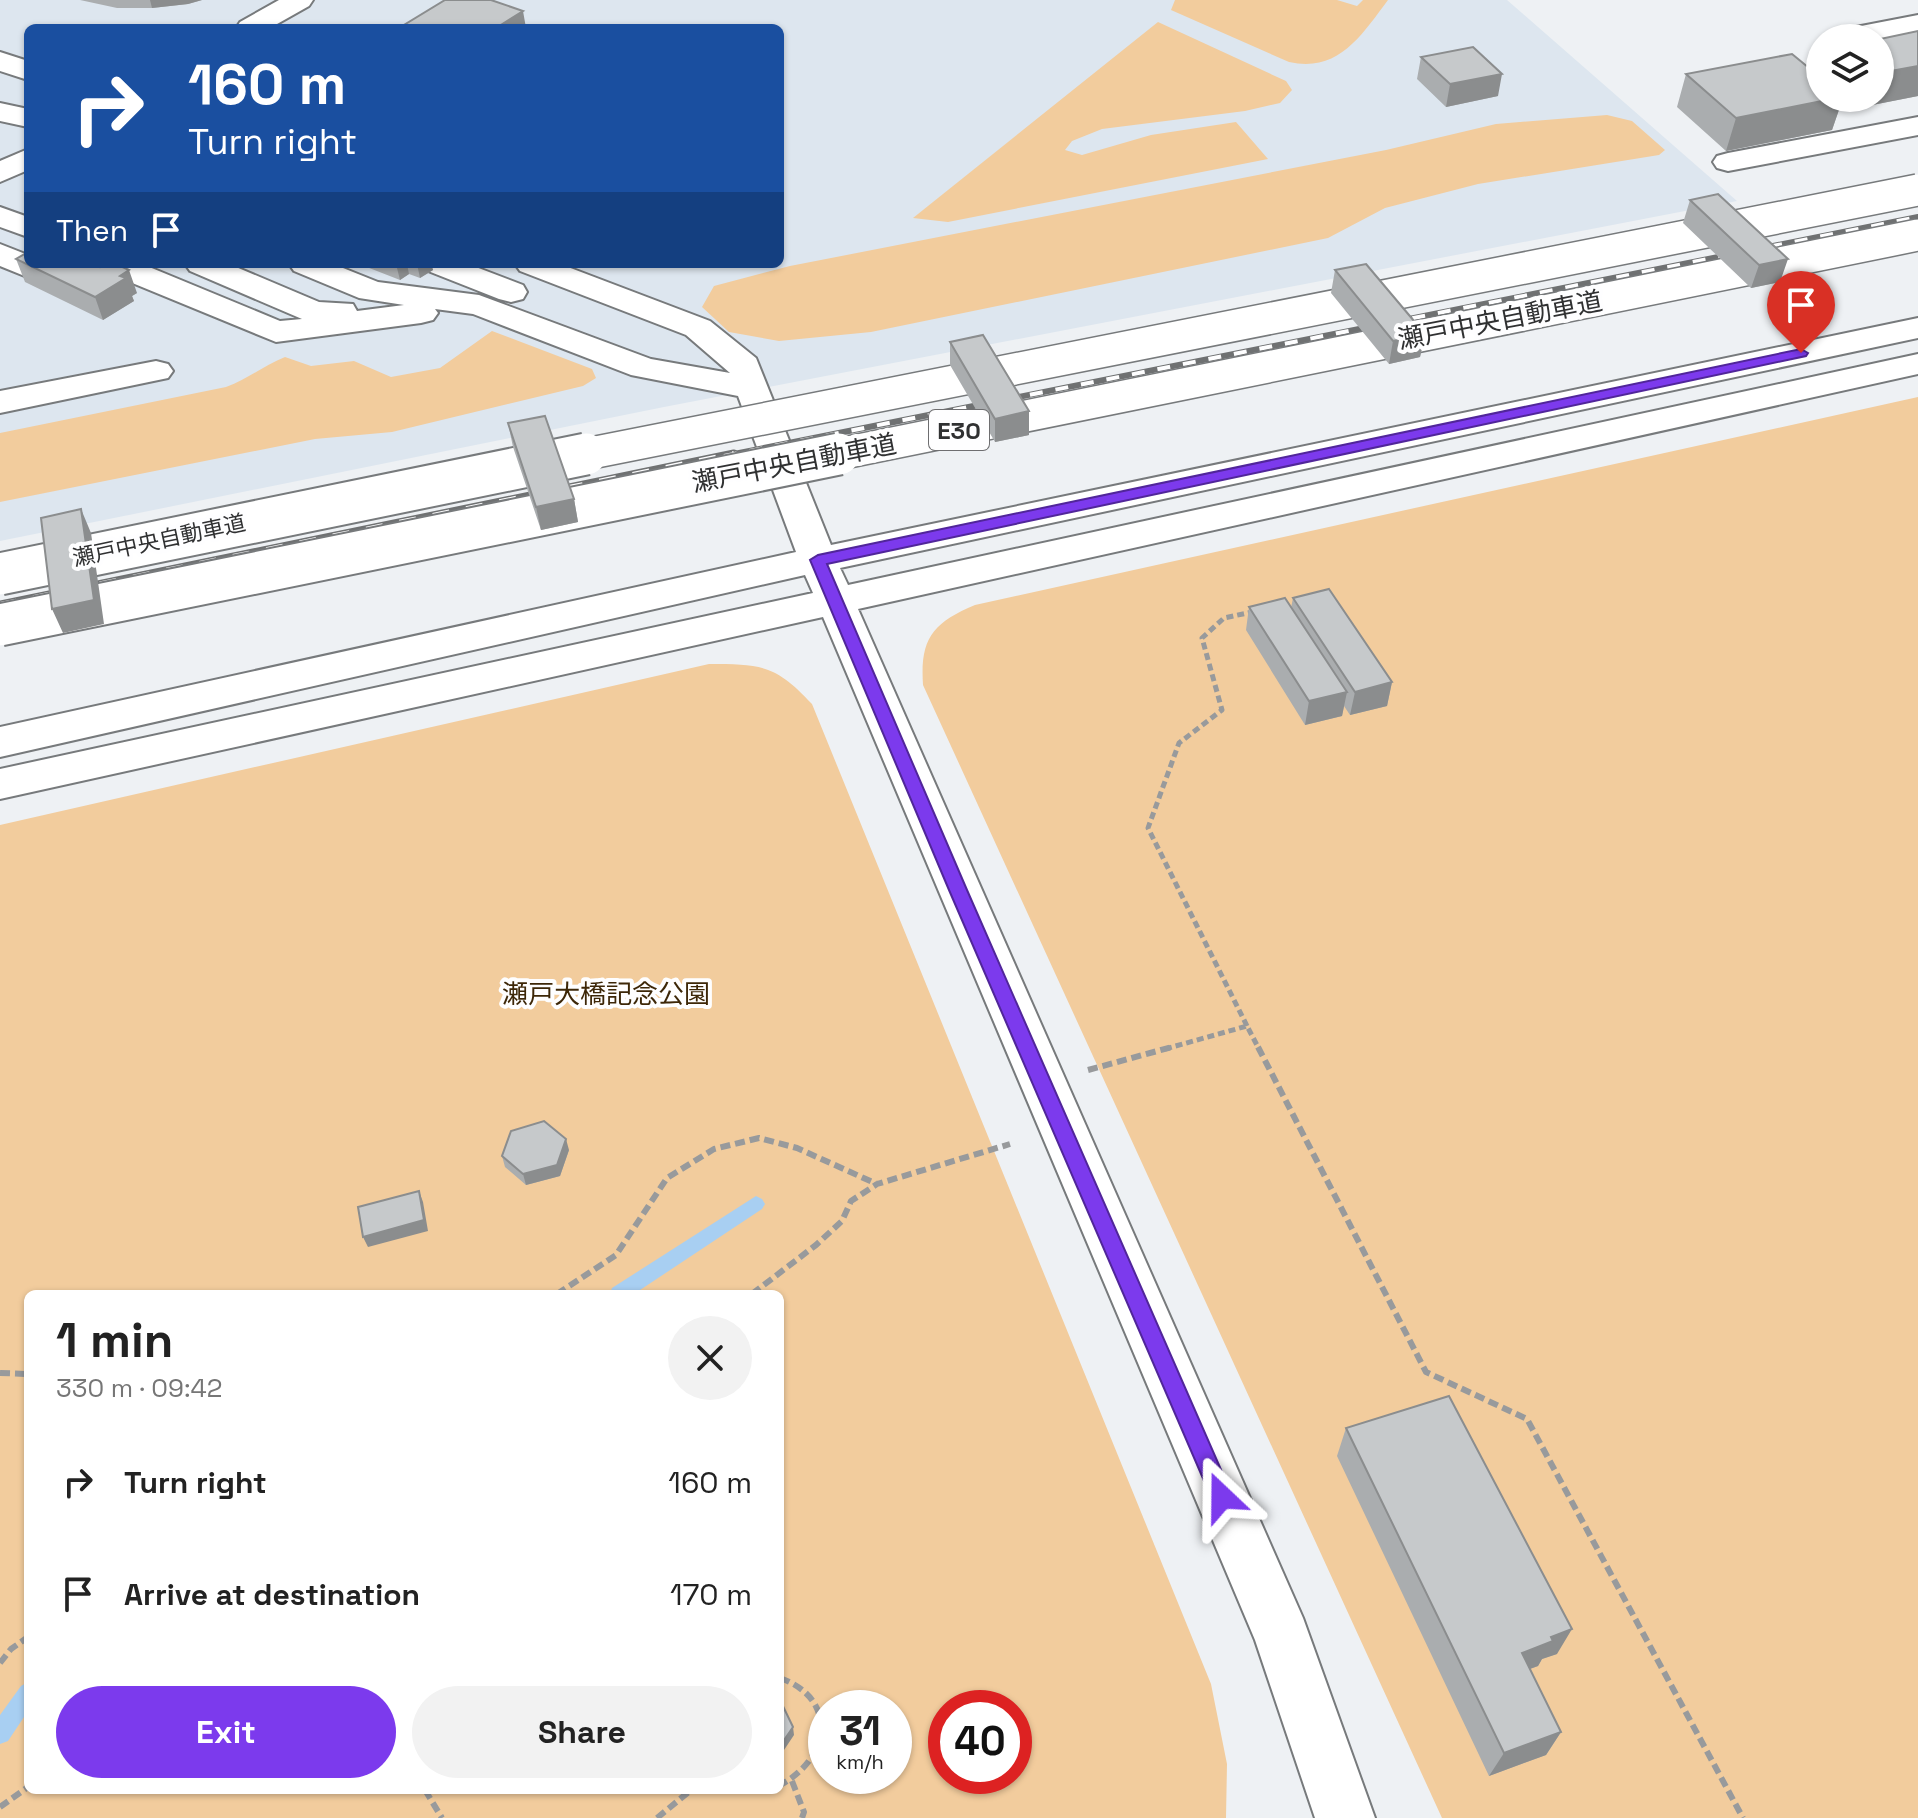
<!DOCTYPE html>
<html lang="en">
<head>
<meta charset="utf-8">
<style>
	body { margin:0; font-family:"Space Grotesk","Noto Sans JP",sans-serif; background:#f2f2f2; color:#222; height:100vh; display:flex; flex-direction:column; font-size:30px; white-space:nowrap }
	* { box-sizing:border-box; margin:0 }
	p { font-size:26px; color:#767676 }
	.icon { flex:none; width:44px; height:44px; fill:none; stroke:currentColor; stroke-width:2; stroke-linecap:round; stroke-linejoin:round }
	.map { position:relative; flex:1; overflow:hidden }
	.drawer { position:absolute; left:24px; top:1290px; width:760px; height:504px; display:flex; flex-direction:column; background:#fff; border-radius:12px; box-shadow:0 2px 6px #0004 }
	.drawer>* { flex:none }
	.top-card { position:absolute; left:24px; top:24px; width:760px; height:244px; border-radius:12px; box-shadow:0 2px 6px #0004; background:#1a4fa0; color:#fff; overflow:hidden }
	.controls { position:absolute; left:1806px; top:24px; display:grid; gap:16px }
	.controls a { display:grid; place-items:center; width:88px; height:88px; border-radius:50%; background:#fff; box-shadow:0 2px 6px #0004; font-size:40px }
	.speed { position:absolute; left:808px; top:1690px; display:flex; gap:16px; font-size:40px; font-weight:700; text-align:center }
	.speed>* { display:grid; place-content:center; width:104px; height:104px; border-radius:50%; background:#fff; box-shadow:0 2px 6px #0004; line-height:1 }
	.speed small { font-size:20px; font-weight:400 }
	.speed .limit { border:12px solid #d22; background:#fff; color:#111 }
	.pin { position:absolute; display:grid; place-items:center; width:68px; height:68px; color:#fff; margin:-82px -34px; border-radius:50% 50% 50% 0; rotate:-45deg; box-shadow:0 0 8px #0007 }
	.pin .icon { rotate:45deg }
	.me { position:absolute; width:88px; margin:-44px; rotate:337deg; stroke-linejoin:round; filter:drop-shadow(0 0 6px #0008) }
	.turn { display:flex; align-items:center; gap:28px; height:168px; padding:0 32px; font-size:36px }
	.turn .icon { width:104px; height:104px; stroke-width:2.5 }
	.turn b { display:block; font-size:56px; line-height:68px }
	.then { display:flex; align-items:center; height:76px; padding:0 32px; background:#0003; gap:16px; font-size:30px }
	.round { display:grid; place-items:center; flex:none; width:84px; height:84px; border-radius:42px; background:#f2f2f2 }
	.headline { display:flex; align-items:center; justify-content:space-between; height:136px; padding:0 32px }
	h1 { font-size:48px; font-weight:800; line-height:60px }
	.action { display:flex; gap:16px; margin-top:auto; padding:16px 32px }
	.action a { flex:1; height:92px; border-radius:48px; background:#7c3aed; color:#fff; font-size:32px; font-weight:800; line-height:92px; text-align:center }
	.action a+a { background:#f2f2f2; color:#222 }
	ul { padding:0; list-style:none }
	li { display:flex; align-items:center; gap:24px; height:112px; padding:0 32px }
	li div { flex:1 }
	li b { display:block; font-size:30px }
	li em { font-style:normal }
	.map>svg:first-child { display:block }
	.built { fill:#dde6ef; fill-rule:evenodd }
	.green { fill:#f2cc9d; fill-rule:evenodd }
	.lines { fill:none; stroke-linecap:round; stroke-linejoin:round }
	.stream { fill:#a8cff2; fill-rule:evenodd }
	.minor-casing { stroke:#777a7c; stroke-width:4 }
	.path-far1 { stroke:#989a9c; stroke-width:5; stroke-dasharray:7 4; stroke-linecap:butt }
	.path { stroke:#989a9c; stroke-width:6; stroke-dasharray:10 5; stroke-linecap:butt }
	.minor { fill:#fff; fill-rule:evenodd }
	.rail-far1-casing { stroke:#6f7172; stroke-width:6 }
	.rail-casing { stroke:#6f7172; stroke-width:9 }
	.rail-far1 { stroke:#fefeff; stroke-width:4; stroke-dasharray:13; stroke-linecap:butt }
	.rail { stroke:#fefeff; stroke-width:6; stroke-dasharray:17; stroke-linecap:butt }
	.highway-bridge-far1-casing { stroke:#777a7c; stroke-width:34; stroke-linecap:butt }
	.highway-bridge-casing { stroke:#777a7c; stroke-width:45; stroke-linecap:butt }
	.highway-bridge-far1 { stroke:#fff; stroke-width:31 }
	.highway-bridge { stroke:#fff; stroke-width:41 }
	.wall { fill:#aaadaf }
	.shaded-wall { fill:#8b8d8e }
	.building { fill:#c6c9cb; stroke:#8b8d8e; stroke-width:2 }
	.route { fill:#7c3aed; stroke:#51269a; stroke-width:2 }
	.labels { text-anchor:middle; dominant-baseline:central; stroke-width:8; stroke-linejoin:round; paint-order:stroke }
	.far-street-label { font-size:22px; fill:#303132; stroke:#fefeff }
	.shield { fill:#fefeff; stroke:#6e6e70; stroke-width:2 }
	.shield-label { font-size:24px; font-weight:bold; fill:#303132 }
	.street-label { font-size:26px; fill:#303132; stroke:#fefeff }
	.park-label { font-size:26px; fill:#3d2708; stroke:#fefeff }
</style>
</head>
<body>
<div class="map">
<svg width="1918" height="1818" viewBox="0 0 1918 1818">
	<rect width="100%" height="100%" fill="#eef1f4"/>
	<!-- built -->
	<path class="built" d="M0,0H1507L1737,201L664,407L0,541ZM28,28H780V264H28Z"/>
	<!-- green -->
	<path class="green" d="M1175,0H1337L1357,6L1363,0H1388C1361,36 1338,73 1289,62L1171,10Z
		M1158,22L1286,81L1292,90L1280,103L1245,111L1102,129L1072,141L1065,150L1082,155L1151,135L1236,122L1268,159L948,222L913,218Z
		M1607,115L1632,121L1665,150L1659,155L1478,184L1385,208L1328,238L871,332L779,341L729,332L702,307L714,286L790,266L1386,150L1496,124Z
		M492,331L592,369L596,378L583,386L392,432L315,439L0,502V433L226,387C248,379 263,366 285,357L311,366L354,361L391,377L440,368Z
		M1918,397V1818H1442L923,685C920,639 932,623 975,605Z
		M709,664C761,664 776,665 812,704L1211,1684L1227,1764L1226,1818H0V825ZM28,1294H780V1790H28ZM826,1708H894V1776H826ZM946,1708H1014V1776H946Z"/>
	<g class="lines">
		<!-- stream -->
		<path class="stream" d="M756,1196L762,1199L765,1204L762,1209L634,1294H610L612,1288Z
			M28,1682V1711L8,1741L0,1744V1715L21,1686Z"/>
		<!-- minor casing -->
		<g class="minor-casing">
			<path id="minor" d="M279,0H313L309,6L270,28H236L240,22Z
				M1918,15V31L1880,39L1826,38L1830,32Z
				M0,52L28,61V80L0,71Z
				M0,103L28,109V127L0,121Z
				M1918,117V135L1728,171L1717,168L1713,162L1717,156L1728,153Z
				M28,149V170L0,182V161Z
				M0,207L28,217V237L0,227Z
				M0,244L28,255V264H41L43,267L38,274L27,277L0,266Z
				M98,264H142L280,321L302,319L190,271L185,264H229L319,302L353,304L357,311L404,305L359,298L294,271L289,264H333L378,282L479,295L651,359L730,373L686,335L520,271L515,264H560L710,321L756,358L831,545L1918,318V338L840,568L848,585L1918,354V374L858,609L1303,1618L1375,1818H1315L1255,1640L823,617L0,799V769L813,593L805,575L0,757V727L796,552L738,396L631,375L473,314L435,309L438,313L433,320L421,323L276,342L103,271Z
				M423,264H468L523,285L527,292L523,299L511,302L499,299L428,271Z
				M156,361L168,364L173,371L168,378L0,413V391Z"/>
		</g>
		<!-- path-far1 -->
		<path class="path-far1" d="M1247,1026L1148,828L1179,743L1222,710L1202,638L1224,618L1252,612
			M1165,1049L1247,1026L1259,1049"/>
		<!-- path -->
		<path class="path" d="M1258,1047L1426,1372L1527,1419L1743,1818
			M1088,1070L1172,1047
			M557,1294L616,1255L667,1178L714,1149L759,1138L797,1148L877,1184
			M752,1294L816,1245L842,1221L851,1201L877,1184L1010,1144
			M0,1373L28,1374
			M0,1663L11,1649L28,1637
			M780,1678C839,1699 830,1759 780,1785
			M792,1781L804,1812L802,1818
			M425,1790L442,1818
			M0,1807L28,1787
			M657,1818L691,1790"/>
		<!-- minor -->
		<use href="#minor" class="minor"/>
		<!-- rail-far1 casing -->
		<g class="rail-far1-casing">
			<path id="rail-far1" d="M724,456L1918,217"/>
		</g>
		<!-- rail casing -->
		<g class="rail-casing">
			<path id="rail" d="M0,605L734,454"/>
		</g>
		<!-- rail-far1 -->
		<use href="#rail-far1" class="rail-far1"/>
		<!-- rail -->
		<use href="#rail" class="rail"/>
		<!-- highway-bridge-far1 casing -->
		<g class="highway-bridge-far1-casing">
			<path id="highway-bridge-far1" d="M576,456L1918,190
				M829,456L1918,235"/>
		</g>
		<!-- highway-bridge casing -->
		<g class="highway-bridge-casing">
			<path id="highway-bridge" d="M0,574L586,454
				M0,625L839,454"/>
		</g>
		<!-- highway-bridge-far1 -->
		<use href="#highway-bridge-far1" class="highway-bridge-far1"/>
		<!-- highway-bridge -->
		<use href="#highway-bridge" class="highway-bridge"/>
	</g>
	<!-- wall -->
	<path class="wall" d="M80,0H202L188,4L152,8H117Z
		M1918,31V96L1857,108L1844,98H1880V39Z
		M1421,57L1498,96L1446,107L1417,79Z
		M1686,74L1820,98H1843L1832,130L1726,151L1677,107Z
		M1690,200L1780,282L1751,288L1683,223Z
		M16,259L137,293L132,296L134,301L103,320L25,282Z
		M359,264H431L433,270L420,278L409,274L400,280Z
		M1335,270L1425,334L1420,357L1389,364L1331,293Z
		M950,342L1029,435L995,442L950,365Z
		M508,423L574,499L578,522L541,530L513,447Z
		M1293,598L1392,682L1387,706L1350,715L1344,706L1342,716L1305,725L1246,630L1249,607L1291,608Z
		M569,1150L560,1176L526,1185L505,1167L502,1156Z
		M1346,1428L1557,1654L1542,1659L1538,1666L1530,1669L1561,1732L1546,1755L1489,1776L1337,1456Z"/>
	<!-- shaded-wall -->
	<path class="shaded-wall" d="M150,0H202L188,4L152,8Z
		M523,11L526,28H496Z
		M1918,66V96L1857,108L1861,98H1880V73Z
		M1502,74L1498,96L1446,107L1450,84Z
		M1837,98H1843L1832,130L1726,151L1736,118Z
		M1788,259L1780,282L1751,288L1759,265Z
		M396,264H407L409,274L400,280Z
		M417,264H431L433,270L420,278Z
		M129,270L137,293L132,296L134,301L103,320L95,297L120,276Z
		M1425,334L1420,357L1389,364L1393,341Z
		M1029,411V435L995,442V419Z
		M574,499L578,522L541,530L536,507Z
		M81,509L91,533L104,624L63,633L52,609Z
		M1392,682L1387,706L1350,715L1355,692Z
		M1347,692L1342,716L1305,725L1309,701Z
		M566,1139L569,1150L560,1176L526,1185L523,1174Z
		M419,1191L423,1202L428,1231L368,1247L363,1237Z
		M1572,1629L1557,1654L1542,1659L1538,1666L1507,1677L1522,1653L1551,1637Z
		M793,1727L794,1735L780,1756V1746Z
		M1561,1732L1546,1755L1489,1776L1504,1753Z"/>
	<!-- building -->
	<path class="building" d="M445,0H491L523,11L496,28H399Z
		M1918,31V66L1880,73V39Z
		M1473,47L1502,74L1450,84L1421,57Z
		M1792,54L1820,77V98H1837L1736,118L1686,74Z
		M1718,194L1788,259L1759,265L1690,200Z
		M28,252V264H94L100,267L105,264H116L129,270L120,276L126,278L95,297L16,259Z
		M1366,264L1425,334L1393,341L1335,270Z
		M983,335L1029,411L995,419L950,342Z
		M545,416L574,499L536,507L508,423Z
		M81,509L94,600L52,609L41,518Z
		M1329,589L1392,682L1355,692L1293,598Z
		M1285,598L1347,692L1309,701L1249,607Z
		M544,1121L566,1139L557,1165L523,1174L502,1156L511,1131Z
		M419,1191L424,1220L363,1237L358,1207Z
		M1449,1396L1572,1629L1551,1637L1553,1641L1522,1653L1561,1732L1504,1753L1346,1428Z
		M780,1700L793,1727L780,1746Z"/>
	<!-- route -->
	<path class="route" d="M1801,349L1808,353L1806,356L827,564L967,890L1233,1497L1230,1504L1222,1508L1214,1504L949,890L810,560L818,555Z"/>
	<g class="labels">
		<!-- far-street labels -->
		<g class="far-street-label">
			<text transform="translate(159 540) rotate(-12)">瀬戸中央自動車道</text>
		</g>
		<!-- shield labels -->
		<rect class="shield" x="929" y="410" width="60" height="40" rx="6"/>
		<g class="shield-label">
			<text x="959" y="430">E30</text>
		</g>
		<!-- street labels -->
		<g class="street-label">
			<text transform="translate(1500 320) rotate(-11)">瀬戸中央自動車道</text>
			<text transform="translate(794 463) rotate(-11)">瀬戸中央自動車道</text>
		</g>
		<!-- park labels -->
		<g class="park-label">
			<text x="606" y="994">瀬戸大橋記念公園</text>
		</g>
	</g>
</svg>
<div class="controls">
<a><svg class="icon" aria-label="layers" viewBox="0 0 24 24"><path d="M12 4l9 5-9 5-9-5zM3 14l9 5 9-5"/></svg></a>
</div>
<div class="speed"><div>31<small>km/h</small></div><div class="limit">40</div></div>
<div class="pin" style="left:1801px;top:353px;background:#d93025"><svg class="icon" aria-label="arrive" viewBox="0 0 24 24"><path d="M6 21V4h12l-3 4 3 4H6"/></svg></div>
<svg class="me" style="left:1222px;top:1497px" viewBox="-20 -20 40 40"><path d="M0-17L14 15 0 8-14 15z" fill="#7c3aed" stroke="#fff" stroke-width="4"/></svg>
<div class="top-card">
<div class="turn"><svg class="icon" aria-label="right" viewBox="0 0 24 24"><path d="M7 20v-9h11M14 6l5 5-5 5"/></svg><div><b>160 m</b>Turn right</div></div>
<div class="then">Then<svg class="icon" aria-label="arrive" viewBox="0 0 24 24"><path d="M6 21V4h12l-3 4 3 4H6"/></svg></div>
</div>
<section class="drawer">
<div class="headline"><div><h1>1 min</h1><p>330 m · 09:42</p></div><a class="round"><svg class="icon" aria-label="close" viewBox="0 0 24 24"><path d="M6 6l12 12M18 6L6 18"/></svg></a></div>
<ul>
<li><svg class="icon" aria-label="right" viewBox="0 0 24 24"><path d="M7 20v-9h11M14 6l5 5-5 5"/></svg><div><b>Turn right</b></div><em>160 m</em></li>
<li><svg class="icon" aria-label="arrive" viewBox="0 0 24 24"><path d="M6 21V4h12l-3 4 3 4H6"/></svg><div><b>Arrive at destination</b></div><em>170 m</em></li>
</ul>
<div class="action"><a>Exit</a><a>Share</a></div>
</section>
</div>
</body>
</html>
